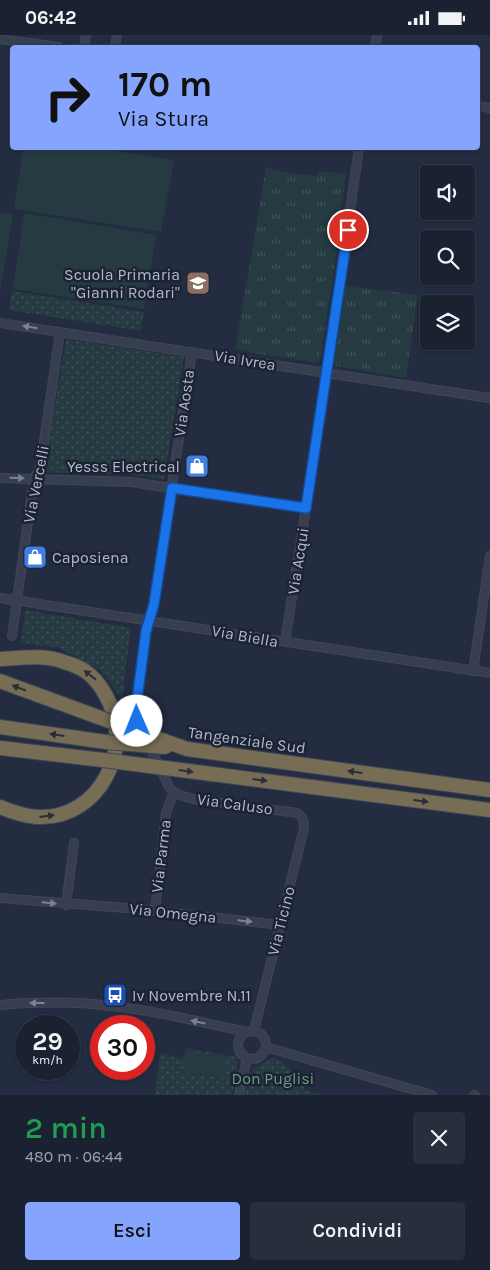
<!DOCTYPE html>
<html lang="it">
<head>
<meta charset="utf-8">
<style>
	body { margin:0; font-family:Karla,sans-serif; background:#272e3c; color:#f1f3f6; height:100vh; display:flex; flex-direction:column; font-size:19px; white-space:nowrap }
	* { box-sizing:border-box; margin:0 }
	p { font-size:16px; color:#9fa3ab }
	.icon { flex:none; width:28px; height:28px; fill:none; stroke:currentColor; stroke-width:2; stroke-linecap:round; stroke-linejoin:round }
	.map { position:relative; height:1060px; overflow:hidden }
	.side { display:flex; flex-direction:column; background:#1a2130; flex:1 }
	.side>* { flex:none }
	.hud { position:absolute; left:10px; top:10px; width:470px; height:105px; border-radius:5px; box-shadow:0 1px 4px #0004,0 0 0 1px #383e4c; background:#85a4fe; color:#111; overflow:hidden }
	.controls { position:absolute; left:420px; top:130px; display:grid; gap:10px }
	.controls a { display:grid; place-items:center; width:55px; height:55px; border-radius:5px; background:#1a2130; box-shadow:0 1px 4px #0004,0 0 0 1px #383e4c; font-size:25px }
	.speed { position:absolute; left:15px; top:980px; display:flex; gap:10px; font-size:25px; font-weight:700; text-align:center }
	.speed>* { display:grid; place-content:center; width:65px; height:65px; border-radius:50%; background:#1a2130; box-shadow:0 1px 4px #0004,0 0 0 1px #383e4c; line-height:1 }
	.speed small { font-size:12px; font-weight:400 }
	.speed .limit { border:8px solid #d22; background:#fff; color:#111 }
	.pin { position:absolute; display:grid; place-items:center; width:42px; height:42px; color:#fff; margin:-21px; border:2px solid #fff; border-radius:50%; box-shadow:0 1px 5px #0007 }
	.me { position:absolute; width:55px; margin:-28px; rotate:359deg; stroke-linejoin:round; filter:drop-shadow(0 0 4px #0008) }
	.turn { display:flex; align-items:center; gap:18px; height:105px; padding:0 25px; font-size:22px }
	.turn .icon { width:65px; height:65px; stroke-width:2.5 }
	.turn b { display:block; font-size:35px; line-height:42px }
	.round { display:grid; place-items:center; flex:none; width:52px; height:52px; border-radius:5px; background:#272e3c }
	.head { display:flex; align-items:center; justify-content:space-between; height:85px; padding:0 25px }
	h1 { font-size:30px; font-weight:600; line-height:38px; color:#1e9e55 }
	.cta { display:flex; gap:10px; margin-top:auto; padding:10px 25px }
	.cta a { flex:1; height:58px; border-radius:5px; background:#85a4fe; color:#111; font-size:20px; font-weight:600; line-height:58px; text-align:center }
	.cta a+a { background:#272e3c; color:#f1f3f6 }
	.status { display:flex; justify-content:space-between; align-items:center; height:35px; padding:0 25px; background:#1a2130; direction:ltr }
	.status svg { height:14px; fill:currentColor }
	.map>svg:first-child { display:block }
	.grass { fill:url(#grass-tufts) }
	.park { fill:url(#park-dots) }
	.pitch { fill:#253a41 }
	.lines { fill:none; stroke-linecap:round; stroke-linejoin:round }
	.street-casing { stroke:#404759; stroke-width:10 }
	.highway-casing { stroke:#3f4657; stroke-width:16 }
	.street { stroke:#373e50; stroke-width:8 }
	.highway { stroke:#766d54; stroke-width:14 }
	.highway-bridge-casing { stroke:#3f4657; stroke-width:16; stroke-linecap:butt }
	.highway-bridge { stroke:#766d54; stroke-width:14 }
	.oneway { fill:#7b8293 }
	.oneway2 { fill:#2a2e3a }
	.route-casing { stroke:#114b97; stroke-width:12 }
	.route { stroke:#1a73e8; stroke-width:9 }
	.labels { text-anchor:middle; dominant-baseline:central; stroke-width:5; stroke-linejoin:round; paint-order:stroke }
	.poi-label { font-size:16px; fill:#b3b9ca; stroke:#1c2335; text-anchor:end }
	.street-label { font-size:16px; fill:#b3b9ca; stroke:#1c2335 }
	.park-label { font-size:16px; fill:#699d7b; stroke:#1c2335 }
</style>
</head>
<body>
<div class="status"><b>06:42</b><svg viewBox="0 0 49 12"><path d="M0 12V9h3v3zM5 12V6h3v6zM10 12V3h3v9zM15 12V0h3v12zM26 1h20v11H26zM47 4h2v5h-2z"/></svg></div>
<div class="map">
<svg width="490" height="1060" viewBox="0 0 490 1060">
	<defs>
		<pattern id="grass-tufts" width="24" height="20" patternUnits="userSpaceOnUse" patternTransform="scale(1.25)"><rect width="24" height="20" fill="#253a41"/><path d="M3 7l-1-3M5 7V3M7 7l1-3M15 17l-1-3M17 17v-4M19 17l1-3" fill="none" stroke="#42545b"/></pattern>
		<pattern id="park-dots" width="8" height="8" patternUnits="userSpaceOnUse" patternTransform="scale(1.25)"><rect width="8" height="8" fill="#253a41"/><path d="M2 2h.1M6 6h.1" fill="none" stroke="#42545b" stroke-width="1.8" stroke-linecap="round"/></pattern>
	</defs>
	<rect width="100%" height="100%" fill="#232c40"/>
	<!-- grass -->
	<path class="grass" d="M266,132L283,137L316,141L318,136L346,139L339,189L341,190L320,325L318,328L235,315Z
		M346,251L418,260L406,343L336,331L334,328Z"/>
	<!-- park -->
	<path class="park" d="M12,256L144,277L141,296L9,275Z
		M66,304L184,322L164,444L132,440L44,437Z
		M25,575L131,593L122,664L100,635L59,613L21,608Z
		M186,1013L236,1022L238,1034L232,1060H155L160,1018L183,1024Z
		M274,1023L279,1024L305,1049L304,1055L324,1060H244L250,1037L269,1024Z"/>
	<!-- pitch -->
	<path class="pitch" d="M23,113H96L174,125L161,197L14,174Z
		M0,177L13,179L0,258Z
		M24,178L156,200L144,274L13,254Z
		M186,1016L227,1022L223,1043L183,1037Z"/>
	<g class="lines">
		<!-- street casing -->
		<g class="street-casing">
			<path id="street" d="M0,4L59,12
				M84,12L86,0
				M115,12L117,0
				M375,12L377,0
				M478,71L490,73
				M0,288L490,363
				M0,443L131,447L306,473
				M0,563L490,638
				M12,601L34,443L39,436L41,427L60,297
				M285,607L326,345L359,112
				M473,636L490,521
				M143,697L137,686L135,672L146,596L154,569L192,317
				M149,710L169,752L174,757L183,761L193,764L297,778C303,782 304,786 304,793L254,996
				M0,863L139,874L280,890
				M66,870L74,808
				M155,876L166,778L174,757
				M0,970C37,967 74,966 111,971C156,976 201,987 246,997
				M238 1010a14 14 0 1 1 28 0a14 14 0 1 1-28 0Z
				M266,1012L432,1060
				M239,1060L247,1023
				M474,1060H475"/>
		</g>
		<!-- highway casing -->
		<g class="highway-casing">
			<path id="highway" d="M0,624C21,623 44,619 64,627C71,629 79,632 85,636C94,642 100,650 105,659C136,710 101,785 37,782C24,781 12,777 0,772
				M0,646L98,682
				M0,692L106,707
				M0,713L103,725
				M187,714L490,755
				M212,739L490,775"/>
		</g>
		<!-- street -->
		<use href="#street" class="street"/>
		<!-- highway -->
		<use href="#highway" class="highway"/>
		<!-- highway-bridge casing -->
		<g class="highway-bridge-casing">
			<path id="highway-bridge" d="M98,682L187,714
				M106,707L166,712
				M103,725L212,739"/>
		</g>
		<!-- highway-bridge -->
		<use href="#highway-bridge" class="highway-bridge"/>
	</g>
	<!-- one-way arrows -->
	<defs><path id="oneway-solid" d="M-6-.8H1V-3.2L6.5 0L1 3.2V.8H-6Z" transform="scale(1.25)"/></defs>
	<g class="oneway">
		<use href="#oneway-solid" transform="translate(30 292) rotate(-171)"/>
		<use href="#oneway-solid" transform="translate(17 443) rotate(1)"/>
		<use href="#oneway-solid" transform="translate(49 868) rotate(5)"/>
		<use href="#oneway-solid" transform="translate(245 886) rotate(6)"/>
		<use href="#oneway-solid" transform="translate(37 968) rotate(180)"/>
		<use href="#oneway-solid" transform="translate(198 987) rotate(-168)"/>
	</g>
	<g class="oneway2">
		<use href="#oneway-solid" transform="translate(90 640) rotate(-142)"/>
		<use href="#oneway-solid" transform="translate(19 653) rotate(-159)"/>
		<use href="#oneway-solid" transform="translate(57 700) rotate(-172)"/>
		<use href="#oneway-solid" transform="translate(186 736) rotate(7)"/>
		<use href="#oneway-solid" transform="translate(355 737) rotate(-172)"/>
		<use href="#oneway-solid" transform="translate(260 745) rotate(7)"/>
		<use href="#oneway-solid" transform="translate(421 766) rotate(7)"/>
		<use href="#oneway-solid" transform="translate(47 781) rotate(-7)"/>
	</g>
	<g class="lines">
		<!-- route casing -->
		<g class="route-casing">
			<path id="route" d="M137,686L136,672L146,596L154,569L172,453L306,473L348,195"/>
		</g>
		<!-- route -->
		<use href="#route" class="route"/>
	</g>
	<!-- icons -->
	<defs>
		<g id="school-square" transform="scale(1.25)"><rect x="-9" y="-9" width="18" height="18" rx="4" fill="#8d6e63" stroke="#1c2335"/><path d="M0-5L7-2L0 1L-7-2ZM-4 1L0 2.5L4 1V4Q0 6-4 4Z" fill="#fff"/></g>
		<g id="shop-square" transform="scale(1.25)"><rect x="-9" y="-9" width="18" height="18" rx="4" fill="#3f7fe0" stroke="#1c2335"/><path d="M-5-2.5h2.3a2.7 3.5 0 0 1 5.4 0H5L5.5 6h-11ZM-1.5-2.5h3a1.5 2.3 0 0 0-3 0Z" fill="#fff"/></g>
		<g id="bus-square" transform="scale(1.25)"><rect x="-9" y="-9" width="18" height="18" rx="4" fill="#1a4fb4" stroke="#1c2335"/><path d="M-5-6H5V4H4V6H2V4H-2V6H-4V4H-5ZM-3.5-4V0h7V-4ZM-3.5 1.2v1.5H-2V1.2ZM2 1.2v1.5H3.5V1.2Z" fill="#fff"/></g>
	</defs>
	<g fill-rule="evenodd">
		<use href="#school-square" x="198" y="248"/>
		<use href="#shop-square" x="197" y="431"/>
		<use href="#shop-square" x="35" y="522"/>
		<use href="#bus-square" x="115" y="960"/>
	</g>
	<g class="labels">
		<!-- poi labels -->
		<g class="poi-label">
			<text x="180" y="239">Scuola Primaria<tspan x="180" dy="18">"Gianni Rodari"</tspan></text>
			<text x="180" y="431">Yesss Electrical</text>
			<text x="52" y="522" text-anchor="start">Caposiena</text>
			<text x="132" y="960" text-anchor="start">Iv Novembre N.11</text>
		</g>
		<!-- street labels -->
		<g class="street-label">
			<text transform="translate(245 325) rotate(9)">Via Ivrea</text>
			<text transform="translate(184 368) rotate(-82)">Via Aosta</text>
			<text transform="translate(36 449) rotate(-79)">Via Vercelli</text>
			<text transform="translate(298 526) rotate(-81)">Via Acqui</text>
			<text transform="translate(245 601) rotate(10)">Via Biella</text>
			<text transform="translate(247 705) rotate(8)">Tangenziale Sud</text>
			<text transform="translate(235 769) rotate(8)">Via Caluso</text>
			<text transform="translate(161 821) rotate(-83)">Via Parma</text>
			<text transform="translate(173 878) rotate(6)">Via Omegna</text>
			<text transform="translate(281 886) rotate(-76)">Via Ticino</text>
		</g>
		<!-- park labels -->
		<g class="park-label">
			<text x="273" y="1043">Don Puglisi</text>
		</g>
	</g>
</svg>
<div class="controls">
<a><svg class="icon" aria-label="sound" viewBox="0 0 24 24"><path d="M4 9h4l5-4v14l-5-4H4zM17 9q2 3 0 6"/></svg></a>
<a><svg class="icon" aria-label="search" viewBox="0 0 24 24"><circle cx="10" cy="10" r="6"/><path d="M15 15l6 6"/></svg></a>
<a><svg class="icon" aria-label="layers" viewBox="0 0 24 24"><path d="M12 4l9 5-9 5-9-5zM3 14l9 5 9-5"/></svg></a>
</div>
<div class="speed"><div>29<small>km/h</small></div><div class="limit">30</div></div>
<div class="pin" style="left:348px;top:195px;background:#d93025"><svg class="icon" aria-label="arrive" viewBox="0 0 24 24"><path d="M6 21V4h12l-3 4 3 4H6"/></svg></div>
<svg class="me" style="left:137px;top:686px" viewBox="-20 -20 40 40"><circle r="19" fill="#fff"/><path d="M0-13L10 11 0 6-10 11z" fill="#1a73e8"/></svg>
<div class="hud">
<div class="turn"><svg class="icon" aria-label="right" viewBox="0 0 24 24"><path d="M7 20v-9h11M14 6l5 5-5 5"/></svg><div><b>170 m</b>Via Stura</div></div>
</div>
</div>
<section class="side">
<div class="head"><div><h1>2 min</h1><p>480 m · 06:44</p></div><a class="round"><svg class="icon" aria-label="close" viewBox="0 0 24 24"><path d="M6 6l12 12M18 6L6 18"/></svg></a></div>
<div class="cta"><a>Esci</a><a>Condividi</a></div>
</section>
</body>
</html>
